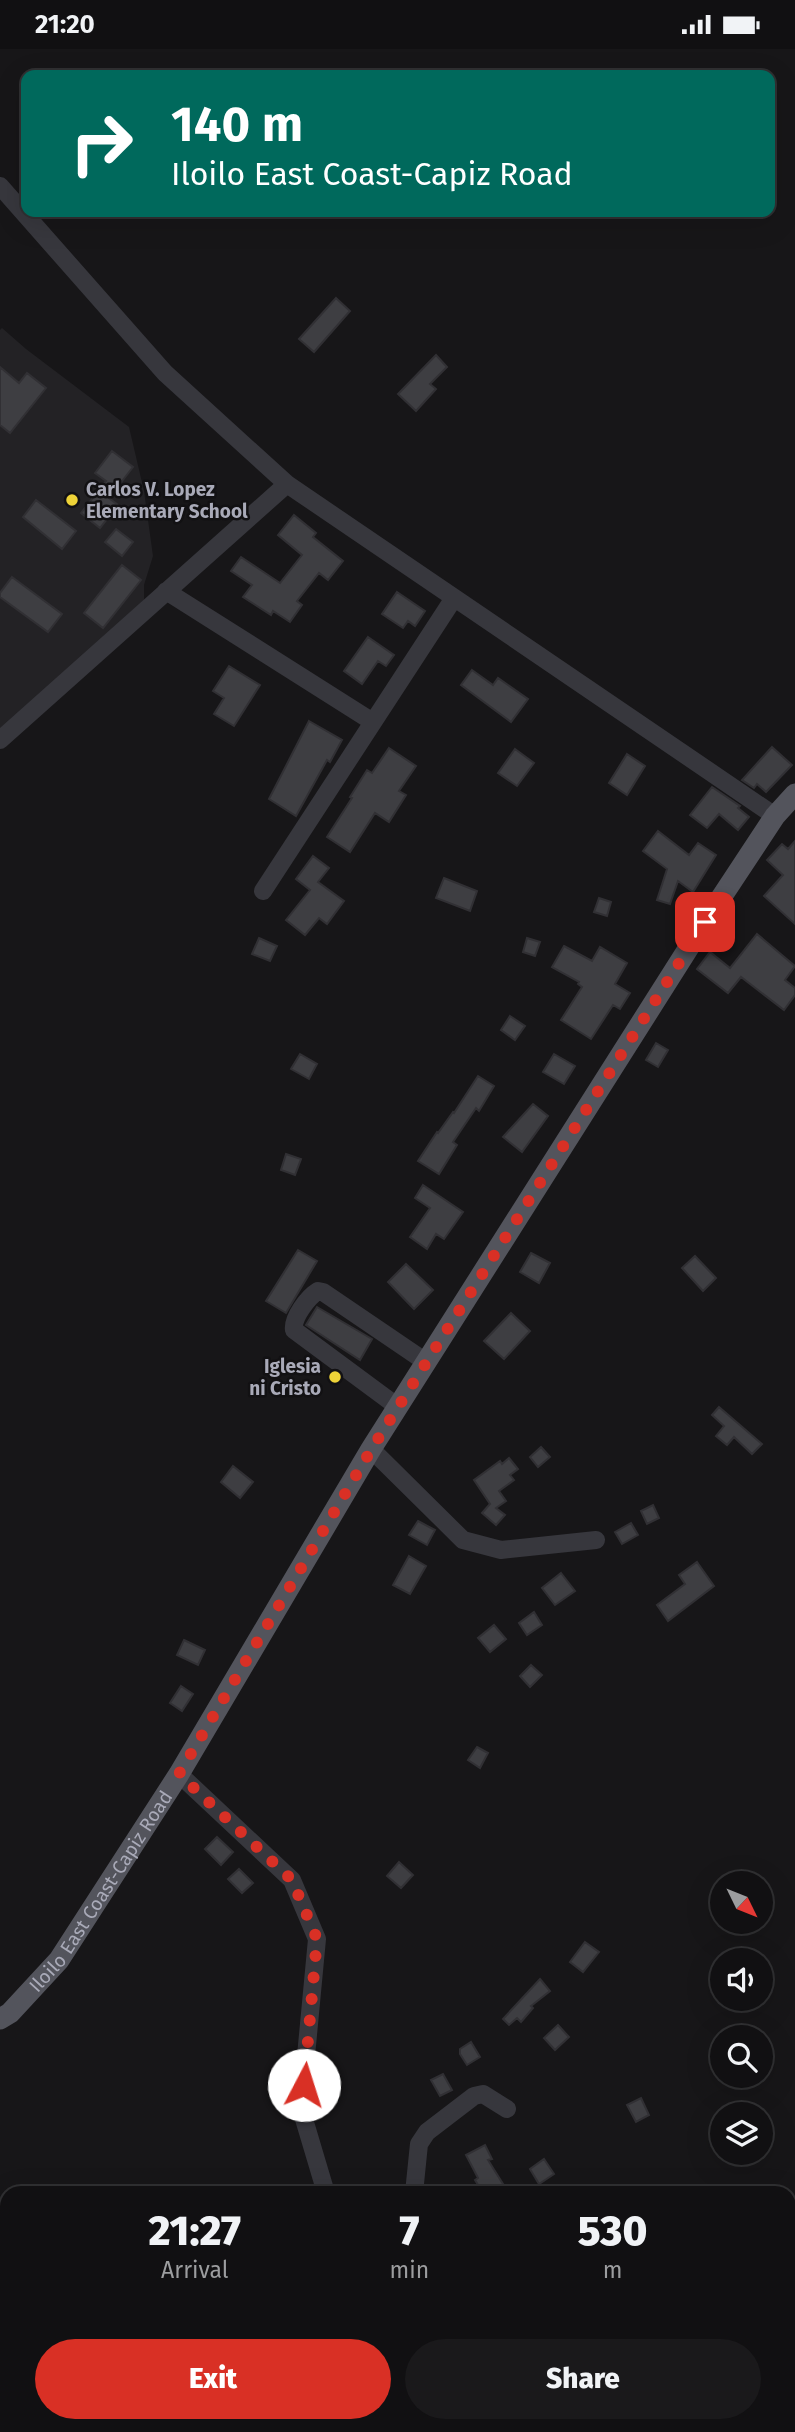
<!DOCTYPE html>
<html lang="en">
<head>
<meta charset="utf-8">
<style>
	body { margin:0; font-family:"Fira Sans",sans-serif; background:#1a191b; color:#f1f3f6; height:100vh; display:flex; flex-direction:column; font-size:26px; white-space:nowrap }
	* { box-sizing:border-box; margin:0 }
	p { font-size:23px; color:#9c9d9f }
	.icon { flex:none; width:38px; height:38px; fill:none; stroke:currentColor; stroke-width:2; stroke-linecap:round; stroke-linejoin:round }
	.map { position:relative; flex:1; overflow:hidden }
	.sheet { position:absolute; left:0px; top:2137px; width:796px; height:247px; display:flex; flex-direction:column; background:#111012; border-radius:21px 21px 0 0; box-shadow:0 7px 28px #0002,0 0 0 2px #303032 }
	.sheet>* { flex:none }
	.hud { position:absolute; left:21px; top:21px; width:754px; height:147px; border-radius:14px; box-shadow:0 7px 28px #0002,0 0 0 2px #303032; background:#00695c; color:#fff; overflow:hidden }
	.needle { width:46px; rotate:133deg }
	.tools { position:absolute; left:710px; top:1822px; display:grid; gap:14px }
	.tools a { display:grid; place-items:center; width:63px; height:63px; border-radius:50%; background:#111012; box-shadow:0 7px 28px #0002,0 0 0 2px #303032; font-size:35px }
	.pin { position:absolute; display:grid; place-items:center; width:60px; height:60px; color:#fff; margin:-30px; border-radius:14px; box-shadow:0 4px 10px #0006 }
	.me { position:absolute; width:77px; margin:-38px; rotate:5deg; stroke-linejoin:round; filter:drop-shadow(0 0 5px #0008) }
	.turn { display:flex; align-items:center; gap:24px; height:147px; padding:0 35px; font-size:32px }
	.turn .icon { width:91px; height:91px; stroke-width:2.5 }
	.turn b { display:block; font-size:49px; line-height:60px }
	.eta { display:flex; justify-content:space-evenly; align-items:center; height:119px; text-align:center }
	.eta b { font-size:42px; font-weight:800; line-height:49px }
	.primary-button { display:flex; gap:14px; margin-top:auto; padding:14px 35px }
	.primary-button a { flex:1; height:80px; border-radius:42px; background:#d93025; color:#fff; font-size:28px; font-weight:800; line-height:80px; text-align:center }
	.primary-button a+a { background:#1a191b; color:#f1f3f6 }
	.status { display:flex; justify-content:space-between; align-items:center; height:49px; padding:0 35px; background:#111012; direction:ltr }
	.status svg { height:19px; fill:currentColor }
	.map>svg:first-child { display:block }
	.built { fill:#232225 }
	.building { fill:#3e3e42; stroke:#313034; stroke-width:2 }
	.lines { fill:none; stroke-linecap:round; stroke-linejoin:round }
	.minor { stroke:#37373d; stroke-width:18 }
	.major { stroke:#53545c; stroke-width:21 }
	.route { stroke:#d93025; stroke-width:12; stroke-dasharray:0 21.6 }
	.poi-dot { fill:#eed338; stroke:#121113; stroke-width:2.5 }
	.labels { text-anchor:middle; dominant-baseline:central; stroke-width:5; stroke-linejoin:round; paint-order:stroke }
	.poi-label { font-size:19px; font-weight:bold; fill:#a9aab8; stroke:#121113; text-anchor:start }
	.street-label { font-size:19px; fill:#a9aab8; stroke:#121113 }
</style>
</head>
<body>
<div class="status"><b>21:20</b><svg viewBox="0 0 49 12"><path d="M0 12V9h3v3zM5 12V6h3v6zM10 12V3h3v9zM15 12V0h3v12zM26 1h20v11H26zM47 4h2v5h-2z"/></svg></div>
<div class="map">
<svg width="795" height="2383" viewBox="0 0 795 2383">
	<rect width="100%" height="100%" fill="#171618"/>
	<!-- built -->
	<path class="built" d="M2,279L26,300L129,378L144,442L153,507L144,536V557L0,682V281Z"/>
	<!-- building -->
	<path class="building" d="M336,249L350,262L314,303L299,290Z
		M436,306L447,318L430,335L436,340L416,362L398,345Z
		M0,318L19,334L27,324L46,339L10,384L0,376Z
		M112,402L133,418L109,449L118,456L100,479L81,464L106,432L95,424Z
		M36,451L76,482L62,500L23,468Z
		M294,466L316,484L313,488L343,512L328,531L319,524L297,552L302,556L290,573L273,562L271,566L243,548L252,536L231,522L241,508L280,534L302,506L278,486Z
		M116,480L133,493L122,507L105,493Z
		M122,516L141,531L103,579L84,564Z
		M12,528L62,565L48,583L0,548V544Z
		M397,543L425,562L415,577L408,572L403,579L382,565Z
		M368,588L394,606L386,617L378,612L362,635L344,622Z
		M229,617L260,636L234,677L214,665L224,649L213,642Z
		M472,621L493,636L498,629L528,650L511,673L461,636Z
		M309,672L342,691L330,713L327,711L296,767L269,750Z
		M772,698L792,716L766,743L757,735L754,739L742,731Z
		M389,699L416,717L399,742L406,746L389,773L375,764L350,803L327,788L352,749L350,748L367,721L372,724Z
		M515,700L534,714L517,737L498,724Z
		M627,705L645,717L627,746L609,734Z
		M712,738L740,757L738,759L749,768L738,781L719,765L707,779L690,766Z
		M658,782L689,806L698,794L716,806L693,843L678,832L670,855L657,851L667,820L643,802Z
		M795,792V875L764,847L783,826L767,811L782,795L788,800Z
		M313,807L329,819L318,833L344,852L327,875L319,869L305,886L286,871L310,841L296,830Z
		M444,829L477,842L470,862L436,849Z
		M599,849L611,853L607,867L594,863Z
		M757,885L795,917L785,931L795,939V946L784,961L741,928L728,944L697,920L710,903L730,919Z
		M259,889L277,897L270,912L252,905Z
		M527,889L540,893L535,907L523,903Z
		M564,897L592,912L600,898L627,914L615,935L630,944L620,960L613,956L591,990L561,971L582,938L578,935L579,933L552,918Z
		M510,967L525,977L515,991L501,981Z
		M656,994L668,1001L658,1018L646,1011Z
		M300,1005L317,1015L309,1030L291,1020Z
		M554,1005L575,1017L564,1035L543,1023Z
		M478,1027L494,1037L479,1062L476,1059L453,1093L457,1096L439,1125L418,1112L437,1083L438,1084L453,1063L454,1064Z
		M533,1055L548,1067L522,1103L503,1088Z
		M286,1105L301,1110L295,1126L281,1121Z
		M423,1136L463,1163L444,1190L436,1185L427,1200L410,1188L430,1159L415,1149Z
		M298,1201L317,1212L286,1264L266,1252Z
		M531,1204L550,1214L539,1234L520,1223Z
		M695,1207L716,1229L703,1242L682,1219Z
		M406,1215L433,1241L414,1260L388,1233Z
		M317,1258L372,1290L360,1311L306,1276Z
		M511,1264L530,1282L504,1310L484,1292Z
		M719,1358L762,1395L752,1405L734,1388L727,1396L716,1387L724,1377L712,1366Z
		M541,1398L550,1408L538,1418L530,1408Z
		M509,1409L518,1420L510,1426L514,1431L499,1442L506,1452L496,1459L505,1466L496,1476L482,1464L490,1455L474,1431L500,1412L502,1415Z
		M233,1417L253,1433L240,1449L221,1433Z
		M653,1456L659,1469L647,1475L641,1462Z
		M418,1472L435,1481L427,1496L409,1486Z
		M631,1474L638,1486L622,1495L615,1483Z
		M409,1507L426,1517L410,1545L393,1536Z
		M697,1513L714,1537L668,1572L657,1556L685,1535L679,1526Z
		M561,1524L575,1542L555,1556L542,1539Z
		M534,1563L542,1576L527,1586L519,1574Z
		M494,1576L506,1590L490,1603L478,1589Z
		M184,1591L205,1601L198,1616L177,1606Z
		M531,1616L542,1626L530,1638L520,1627Z
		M181,1637L193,1645L182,1662L170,1654Z
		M477,1698L488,1704L480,1719L468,1711Z
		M217,1788L233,1803L221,1816L205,1800Z
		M399,1813L413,1826L401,1839L387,1827Z
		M239,1820L253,1834L242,1844L228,1830Z
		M585,1893L599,1903L583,1923L570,1913Z
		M540,1930L550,1942L531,1957L533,1959L521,1973L517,1969L509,1976L503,1970Z
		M558,1976L569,1988L555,2001L544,1989Z
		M471,1993L480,2008L467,2016L460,2005V2000Z
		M443,2025L452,2041L440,2047L431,2031Z
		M641,2049L649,2066L636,2073L627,2056Z
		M485,2096L492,2110L488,2111L503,2135L488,2144H483L475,2131L478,2129L466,2106Z
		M544,2110L554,2125L539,2135L530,2120Z"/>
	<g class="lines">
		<!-- minor -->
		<path class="minor" d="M0,137L165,324L287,435L775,767
			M166,542L373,673
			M0,691L287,435
			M263,842L454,549
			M398,1358L294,1281C292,1269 308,1248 318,1242L323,1243L426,1313
			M371,1400L463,1491L501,1501L596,1491
			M179,1725L292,1831L317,1890L301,2060L326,2144
			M414,2144L419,2095L427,2083L474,2047L483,2045L507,2060
			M395,2376L397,2383"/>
		<!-- major -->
		<path class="major" id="s1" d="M0,1970L10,1964L59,1911L179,1725L371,1400L705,873L775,767L795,745"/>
	</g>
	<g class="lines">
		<!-- route -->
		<path class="route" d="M304,2036L317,1890L292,1831L179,1725L371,1401L705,873"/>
	</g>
	<!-- markers -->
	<g class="poi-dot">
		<circle cx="72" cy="451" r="7"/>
		<circle cx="335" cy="1328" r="7"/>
	</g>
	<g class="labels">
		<!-- poi labels -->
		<g class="poi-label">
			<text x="86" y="440">Carlos V. Lopez<tspan x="86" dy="22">Elementary School</tspan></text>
			<text x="321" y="1317" text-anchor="end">Iglesia<tspan x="321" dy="22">ni Cristo</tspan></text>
		</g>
		<!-- street labels -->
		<g class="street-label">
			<text stroke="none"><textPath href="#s1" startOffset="164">Iloilo East Coast-Capiz Road</textPath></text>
		</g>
	</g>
</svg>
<div class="tools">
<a><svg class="needle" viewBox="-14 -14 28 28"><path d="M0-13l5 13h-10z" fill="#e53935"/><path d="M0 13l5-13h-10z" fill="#9c9d9f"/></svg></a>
<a><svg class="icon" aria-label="sound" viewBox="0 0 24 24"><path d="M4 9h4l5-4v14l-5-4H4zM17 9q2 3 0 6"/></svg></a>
<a><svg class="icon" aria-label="search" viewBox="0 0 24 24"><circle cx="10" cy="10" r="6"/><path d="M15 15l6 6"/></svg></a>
<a><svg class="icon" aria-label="layers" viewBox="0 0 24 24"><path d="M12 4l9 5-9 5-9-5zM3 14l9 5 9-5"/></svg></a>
</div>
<div class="pin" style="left:705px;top:873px;background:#d93025"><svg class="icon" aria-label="arrive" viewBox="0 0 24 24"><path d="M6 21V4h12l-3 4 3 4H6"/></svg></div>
<svg class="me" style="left:304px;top:2036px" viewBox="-20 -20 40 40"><circle r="19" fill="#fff"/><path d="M0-13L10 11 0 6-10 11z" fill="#d93025"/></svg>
<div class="hud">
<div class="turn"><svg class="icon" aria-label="right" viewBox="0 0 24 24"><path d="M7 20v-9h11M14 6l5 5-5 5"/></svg><div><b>140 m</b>Iloilo East Coast-Capiz Road</div></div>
</div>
<section class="sheet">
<div class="eta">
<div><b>21:27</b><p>Arrival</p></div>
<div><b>7</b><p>min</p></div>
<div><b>530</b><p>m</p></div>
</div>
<div class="primary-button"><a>Exit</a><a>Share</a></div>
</section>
</div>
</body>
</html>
